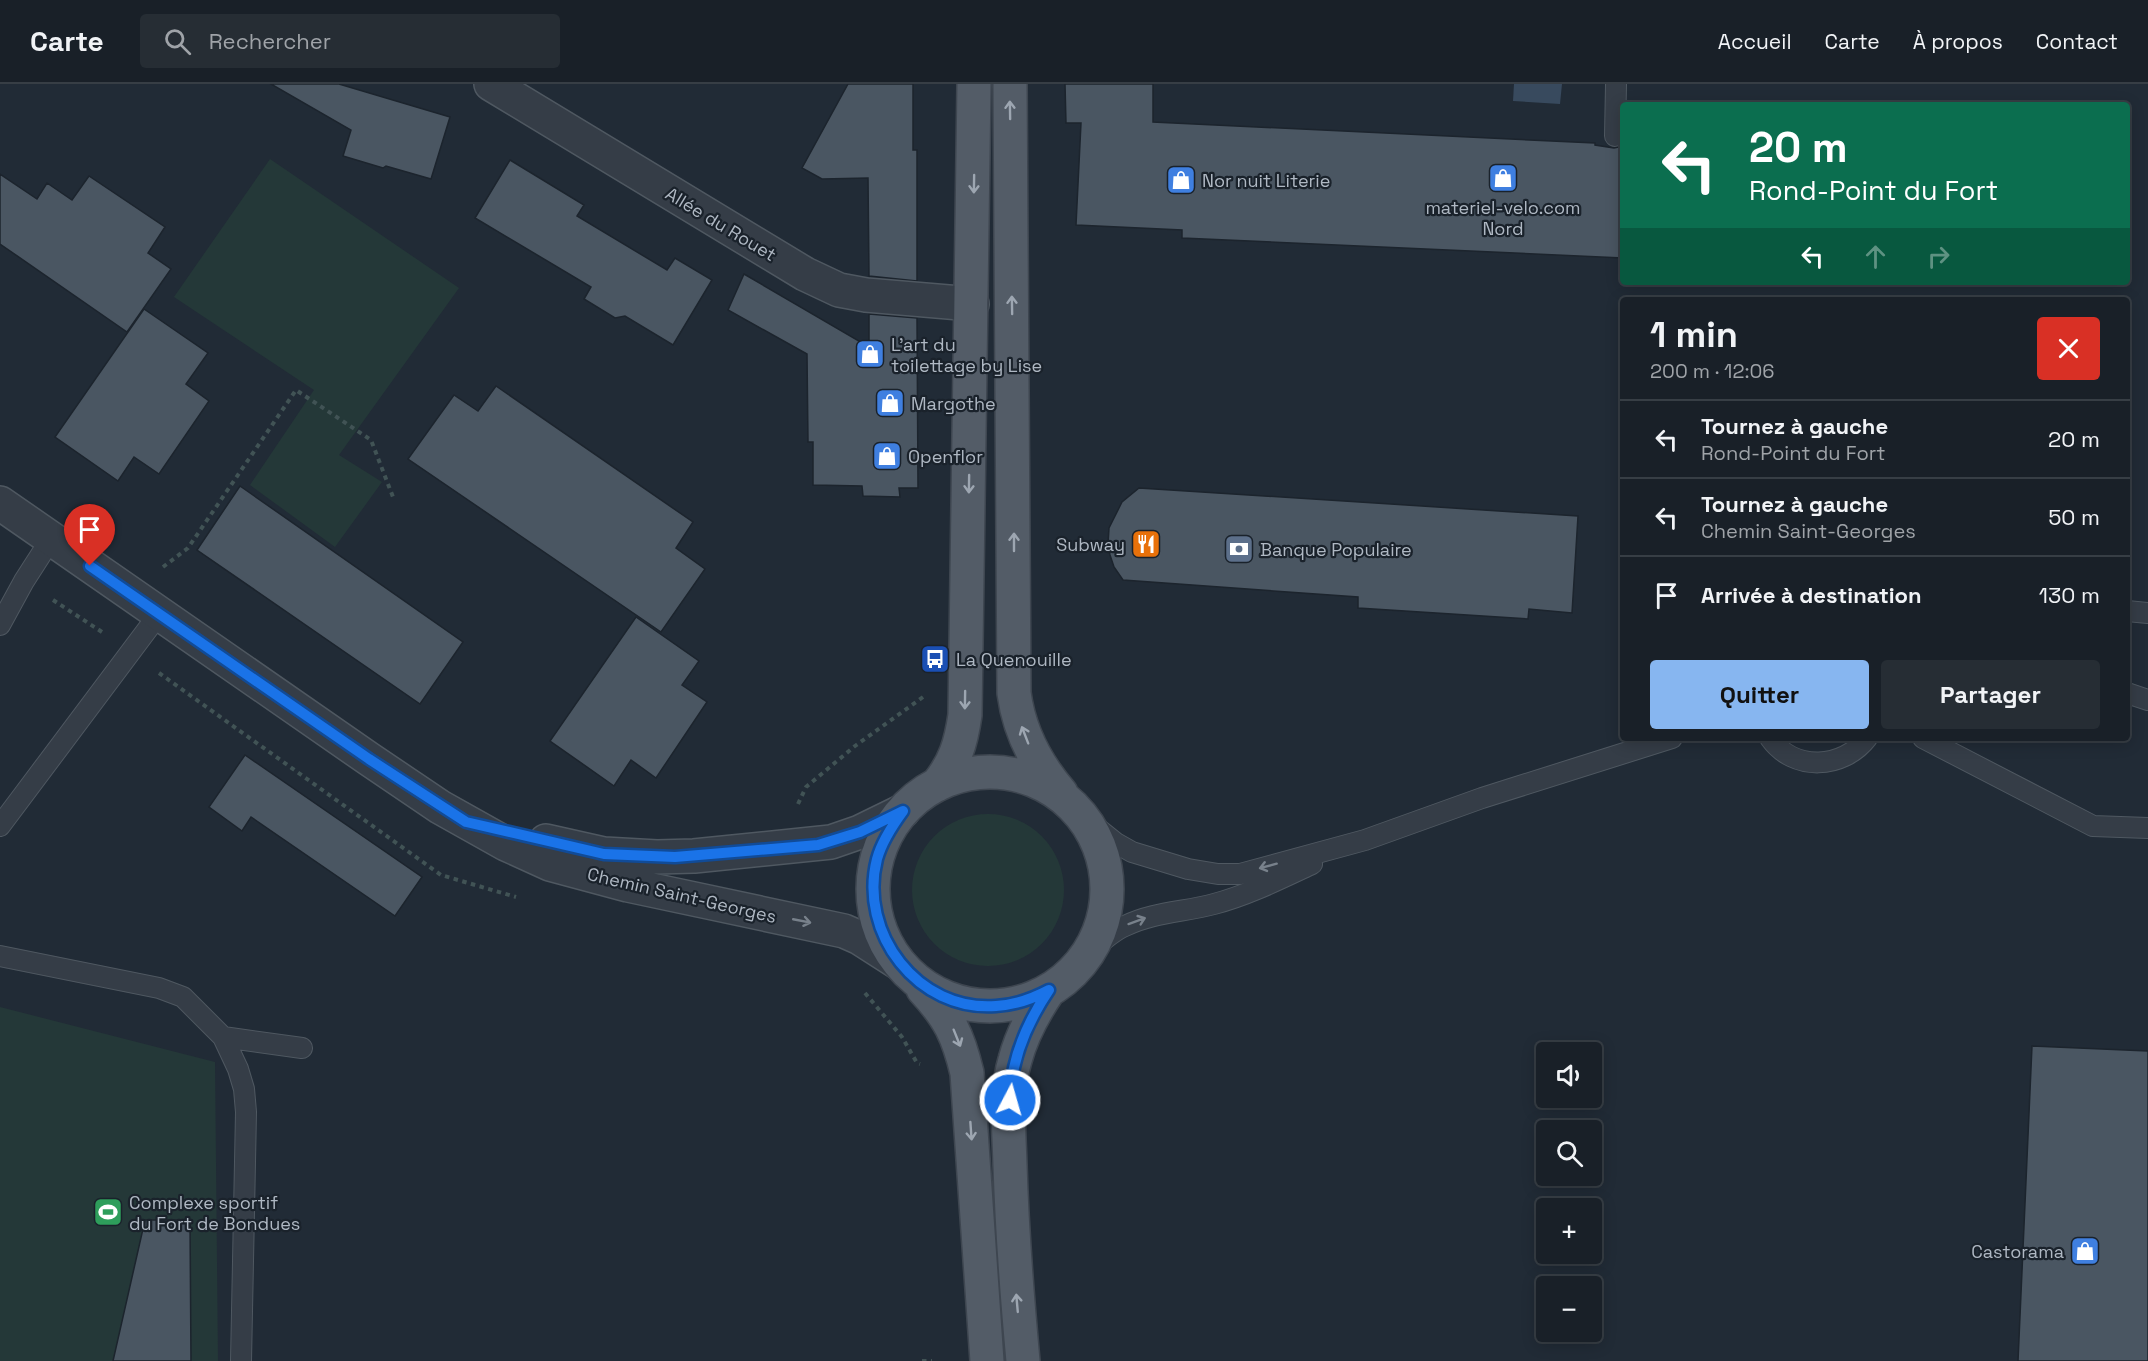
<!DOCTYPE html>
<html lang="fr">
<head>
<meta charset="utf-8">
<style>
	body { margin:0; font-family:"Space Grotesk",sans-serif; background:#262d34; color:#f1f3f6; height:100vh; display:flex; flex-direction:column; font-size:22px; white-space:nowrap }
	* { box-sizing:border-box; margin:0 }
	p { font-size:20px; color:#9fa3a8 }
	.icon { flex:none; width:33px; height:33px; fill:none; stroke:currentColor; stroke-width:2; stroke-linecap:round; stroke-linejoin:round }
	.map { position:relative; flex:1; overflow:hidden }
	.sheet { position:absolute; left:1620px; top:213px; width:510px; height:444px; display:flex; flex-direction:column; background:#192028; border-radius:6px; box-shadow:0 3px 15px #0003,0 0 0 2px #373e45 }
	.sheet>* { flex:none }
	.top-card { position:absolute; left:1620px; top:18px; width:510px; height:183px; border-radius:6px; box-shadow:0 3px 15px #0003,0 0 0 2px #373e45; background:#0b6e4f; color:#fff; overflow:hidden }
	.controls { position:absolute; left:1536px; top:958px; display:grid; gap:12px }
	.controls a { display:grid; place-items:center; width:66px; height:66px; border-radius:6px; background:#192028; box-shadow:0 3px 15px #0003,0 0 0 2px #373e45; font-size:30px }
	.pin { position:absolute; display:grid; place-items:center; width:51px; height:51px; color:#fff; margin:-62px -26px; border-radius:50% 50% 50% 0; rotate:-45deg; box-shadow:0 0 6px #0007 }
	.pin .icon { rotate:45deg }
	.me { position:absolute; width:66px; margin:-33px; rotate:6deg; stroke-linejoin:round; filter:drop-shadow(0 0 4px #0008) }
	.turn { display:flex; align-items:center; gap:21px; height:126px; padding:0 30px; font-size:27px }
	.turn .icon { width:78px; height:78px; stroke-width:2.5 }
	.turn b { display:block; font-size:42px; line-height:51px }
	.lanes { display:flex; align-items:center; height:57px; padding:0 30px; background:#0003; justify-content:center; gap:30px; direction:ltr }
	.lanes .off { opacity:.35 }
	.round { display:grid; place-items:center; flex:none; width:63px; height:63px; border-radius:6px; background:#262d34 }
	.overview { display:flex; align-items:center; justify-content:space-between; height:102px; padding:0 30px }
	h1 { font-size:36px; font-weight:700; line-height:45px }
	.primary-button { display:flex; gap:12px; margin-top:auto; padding:12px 30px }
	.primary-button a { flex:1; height:69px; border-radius:6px; background:#87b6f0; color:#111; font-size:24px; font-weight:700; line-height:69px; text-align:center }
	.primary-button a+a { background:#262d34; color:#f1f3f6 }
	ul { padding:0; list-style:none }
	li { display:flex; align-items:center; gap:18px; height:78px; padding:0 30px; border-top:2px solid #373e45 }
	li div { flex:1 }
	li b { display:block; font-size:22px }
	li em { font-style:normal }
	header { display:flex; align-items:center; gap:36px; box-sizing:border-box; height:84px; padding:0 30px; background:#192028; border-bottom:2px solid #373e45 }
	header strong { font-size:28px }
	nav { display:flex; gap:33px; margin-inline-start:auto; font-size:21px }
	.search { width:420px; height:54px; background:#262d34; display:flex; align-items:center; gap:15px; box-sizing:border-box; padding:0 21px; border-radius:6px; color:#9fa3a8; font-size:22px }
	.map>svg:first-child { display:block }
	.green { fill:#243838 }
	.water { fill:#384a5e }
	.building { fill:#4a5662; stroke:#1c242d; stroke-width:1.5 }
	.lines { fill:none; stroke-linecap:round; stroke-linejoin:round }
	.service-casing { stroke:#4f5861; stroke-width:22 }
	.minor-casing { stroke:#4f5861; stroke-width:36 }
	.tertiary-casing { stroke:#4f5861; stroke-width:36 }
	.primary-casing { stroke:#3e4650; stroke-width:36 }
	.path { stroke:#415355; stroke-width:4; stroke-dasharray:4.5 4.5; stroke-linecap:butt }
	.service { stroke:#353d47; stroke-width:20 }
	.minor { stroke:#353d47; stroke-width:33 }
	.tertiary { stroke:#353d47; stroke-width:33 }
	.primary { stroke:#535c67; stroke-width:33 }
	.oneway { stroke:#9da6b1 }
	.oneway2 { stroke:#78818b }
	.route-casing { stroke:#114b97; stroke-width:15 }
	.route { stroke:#1a73e8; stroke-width:10 }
	.labels { text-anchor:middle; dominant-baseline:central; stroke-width:4.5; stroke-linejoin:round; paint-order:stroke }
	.poi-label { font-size:18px; fill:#afb8c3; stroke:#1a222b; text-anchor:start }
	.street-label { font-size:18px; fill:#afb8c3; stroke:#1a222b }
</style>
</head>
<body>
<header>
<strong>Carte</strong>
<div class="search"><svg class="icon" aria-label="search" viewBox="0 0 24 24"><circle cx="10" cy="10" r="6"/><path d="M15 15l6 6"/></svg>Rechercher</div>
<nav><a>Accueil</a><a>Carte</a><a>À propos</a><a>Contact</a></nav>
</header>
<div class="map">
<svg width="2148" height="1277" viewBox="0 0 2148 1277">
	<rect width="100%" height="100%" fill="#212b36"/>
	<!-- green -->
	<path class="green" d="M270,75L459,204L339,371L382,398L335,463L250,401L314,306L174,213Z
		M912 806a76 76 0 1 1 152 0a76 76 0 1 1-152 0Z
		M0,923L215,978L218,1277H0Z"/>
	<!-- water -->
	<path class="water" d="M1514,0H1562L1560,20L1513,17Z"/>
	<!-- building -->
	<path class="building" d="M271,0H339L450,33L431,95L386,82L383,84L343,72L351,46Z
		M848,0H913V66H917V197L869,192L868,94L822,95L802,84Z
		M1065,0H1153V38L1595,59V61L1614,64L1623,62V174L1182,154V146L1076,141L1081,39H1066Z
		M510,76L584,121L577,132L667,186L675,174L712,196L673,261L625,232L615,234L584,215L591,203L475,134Z
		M0,90L37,115L47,99L72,116L89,92L165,143L148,169L171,185L127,248L0,160Z
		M744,190L869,263V230L917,234L918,404H899L900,413L863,412L862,402L813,401V358H808L807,270L728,226Z
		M144,225L208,269L186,300L209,317L159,390L134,373L118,397L55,353Z
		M496,302L693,438L676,464L705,485L661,548L408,375L454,311L478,327Z
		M240,402L463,558L420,620L197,466Z
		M1139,404L1578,432L1572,529L1529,525L1528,535L1358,524V513L1123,496L1114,483L1110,471L1108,460L1109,444L1122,418Z
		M636,533L699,577L682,601L707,618L656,694L631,676L614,702L550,657Z
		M245,671L422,793L395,832L251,733L242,747L209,723Z
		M2032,962L2148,967V1277H2018Z
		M145,1136H190L191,1277H113Z"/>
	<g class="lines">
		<!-- service casing -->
		<g class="service-casing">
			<path id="service" d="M1615,52L1616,1
				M2127,527L2148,529
				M0,541L24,497L51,455
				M2127,609L2148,616
				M1770,654C1794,688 1843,685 1867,654
				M1923,654L2093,742L2148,744
				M1081,731L1116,759L1132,768L1188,785L1218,790H1240L1365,756L1482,714L1672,654
				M0,742L159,530
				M1089,869C1100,859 1111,848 1125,842C1153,828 1185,828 1214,820C1248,811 1280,795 1312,780
				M0,872L159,904L183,913L223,953L238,985L244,1005L246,1028L241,1277
				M223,953L302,964"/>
		</g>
		<!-- minor casing -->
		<g class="minor-casing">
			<path id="minor" d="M491,0L805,190L839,206L866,211L972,220"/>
		</g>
		<!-- tertiary casing -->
		<g class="tertiary-casing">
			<path id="tertiary" d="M0,419L369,675L440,723L506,760L550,780L628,801L844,847L860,854L899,879
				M546,757L604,770L657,773L694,772L831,758L860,748L903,727"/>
		</g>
		<!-- primary casing -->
		<g class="primary-casing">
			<path id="primary" d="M1010,0L1014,609C1019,647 1036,680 1061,709
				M873 805a117 117 0 1 1 234 0a117 117 0 1 1-234 0Z
				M937,701C955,679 961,659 965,631L974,0
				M923,905C949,933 958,951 967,989L987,1277
				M1023,1277C1017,1212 1012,1146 1010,1081C1009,1046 1005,1009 1015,976C1022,950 1034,928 1049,906"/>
		</g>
		<!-- path -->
		<path class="path" d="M163,483L188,464L296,306L371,356L393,413
			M53,516L102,548
			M159,589L441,791L516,813
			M798,720L806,703L855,662L923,613
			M865,909L902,953L917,979L920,980
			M922,1277H932"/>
		<!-- service -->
		<use href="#service" class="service"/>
		<!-- minor -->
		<use href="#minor" class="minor"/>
		<!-- tertiary -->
		<use href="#tertiary" class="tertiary"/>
		<!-- primary -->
		<use href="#primary" class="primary"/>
	</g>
	<!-- one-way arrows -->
	<defs><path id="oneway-shaft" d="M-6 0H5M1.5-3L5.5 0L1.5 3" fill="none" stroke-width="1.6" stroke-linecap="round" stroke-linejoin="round" transform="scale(1.5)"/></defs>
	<g class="oneway">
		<use href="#oneway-shaft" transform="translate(1010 26) rotate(-91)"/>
		<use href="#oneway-shaft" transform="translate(974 100) rotate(91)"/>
		<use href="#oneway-shaft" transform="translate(1012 221) rotate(-91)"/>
		<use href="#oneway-shaft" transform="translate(969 400) rotate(91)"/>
		<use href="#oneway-shaft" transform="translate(1014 458) rotate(-90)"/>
		<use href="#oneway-shaft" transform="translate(965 616) rotate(91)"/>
		<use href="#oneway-shaft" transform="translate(1025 651) rotate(-111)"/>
		<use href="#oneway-shaft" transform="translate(957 954) rotate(68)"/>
		<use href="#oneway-shaft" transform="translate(971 1047) rotate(86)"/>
		<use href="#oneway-shaft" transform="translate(1017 1219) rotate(-95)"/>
	</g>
	<g class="oneway2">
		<use href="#oneway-shaft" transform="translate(1268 782) rotate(165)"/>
		<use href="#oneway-shaft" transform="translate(802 837) rotate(11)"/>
		<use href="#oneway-shaft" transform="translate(1137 837) rotate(-20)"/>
	</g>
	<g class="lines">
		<!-- route casing -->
		<g class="route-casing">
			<path id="route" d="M90,482L369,675L466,738L604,770L675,773L818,761L860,748L903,727C892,742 882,757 877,775C858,849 918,928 996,922C1015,921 1032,915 1049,906C1026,940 1011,975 1010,1016"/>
		</g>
		<!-- route -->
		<use href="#route" class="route"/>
	</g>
	<!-- icons -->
	<defs>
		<g id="shop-square" transform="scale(1.5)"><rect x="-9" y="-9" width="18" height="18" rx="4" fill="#3f7fe0" stroke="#1a222b"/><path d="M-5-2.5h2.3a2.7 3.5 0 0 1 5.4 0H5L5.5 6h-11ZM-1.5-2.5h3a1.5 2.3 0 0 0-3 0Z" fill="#fff"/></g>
		<g id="restaurant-square" transform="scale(1.5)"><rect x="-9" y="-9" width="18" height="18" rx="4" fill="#e8710a" stroke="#1a222b"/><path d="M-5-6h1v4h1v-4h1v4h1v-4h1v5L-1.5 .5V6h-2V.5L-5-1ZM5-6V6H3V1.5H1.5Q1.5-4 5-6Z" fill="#fff"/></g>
		<g id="bank-square" transform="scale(1.5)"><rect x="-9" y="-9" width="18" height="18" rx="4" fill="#5c6f8a" stroke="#1a222b"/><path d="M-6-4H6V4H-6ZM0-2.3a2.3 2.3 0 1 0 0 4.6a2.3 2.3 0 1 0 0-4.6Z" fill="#fff"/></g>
		<g id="bus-square" transform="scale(1.5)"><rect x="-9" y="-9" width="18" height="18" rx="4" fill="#1a4fb4" stroke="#1a222b"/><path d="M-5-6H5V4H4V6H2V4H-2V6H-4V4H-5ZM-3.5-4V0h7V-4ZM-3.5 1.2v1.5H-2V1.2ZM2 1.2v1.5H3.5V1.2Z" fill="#fff"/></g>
		<g id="stadium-square" transform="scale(1.5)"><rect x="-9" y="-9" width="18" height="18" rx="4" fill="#2e9e5b" stroke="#1a222b"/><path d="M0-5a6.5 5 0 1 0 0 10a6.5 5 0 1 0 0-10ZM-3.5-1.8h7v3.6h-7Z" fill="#fff"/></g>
	</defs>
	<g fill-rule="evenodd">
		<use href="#shop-square" x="1503" y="94"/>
		<use href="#shop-square" x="1181" y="96"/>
		<use href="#shop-square" x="870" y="270"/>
		<use href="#shop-square" x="890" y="319"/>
		<use href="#shop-square" x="887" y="372"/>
		<use href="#restaurant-square" x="1146" y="460"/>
		<use href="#bank-square" x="1239" y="465"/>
		<use href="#bus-square" x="935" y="575"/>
		<use href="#stadium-square" x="108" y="1128"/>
		<use href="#shop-square" x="2085" y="1167"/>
	</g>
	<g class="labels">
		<!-- poi labels -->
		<g class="poi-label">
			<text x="1202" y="96">Nor nuit Literie</text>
			<text x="1503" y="123" text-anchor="middle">materiel-velo.com<tspan x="1503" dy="21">Nord</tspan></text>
			<text x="891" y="260">L’art du<tspan x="891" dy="21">toilettage by Lise</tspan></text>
			<text x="911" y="319">Margothe</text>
			<text x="908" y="372">Openflor</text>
			<text x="1125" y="460" text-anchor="end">Subway</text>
			<text x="1260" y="465">Banque Populaire</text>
			<text x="956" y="575">La Quenouille</text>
			<text x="129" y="1118">Complexe sportif<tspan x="129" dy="21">du Fort de Bondues</tspan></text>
			<text x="2064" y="1167" text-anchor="end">Castorama</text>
		</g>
		<!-- street labels -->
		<g class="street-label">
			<text transform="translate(721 140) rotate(31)">Allée du Rouet</text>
			<text transform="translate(682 811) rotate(13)">Chemin Saint-Georges</text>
		</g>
	</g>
</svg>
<div class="controls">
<a><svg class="icon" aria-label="sound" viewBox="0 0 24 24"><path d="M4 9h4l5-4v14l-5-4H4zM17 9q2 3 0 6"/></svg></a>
<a><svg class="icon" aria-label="search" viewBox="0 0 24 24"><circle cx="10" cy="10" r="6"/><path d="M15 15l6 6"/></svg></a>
<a>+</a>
<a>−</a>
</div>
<div class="pin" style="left:90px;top:482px;background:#d93025"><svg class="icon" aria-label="arrive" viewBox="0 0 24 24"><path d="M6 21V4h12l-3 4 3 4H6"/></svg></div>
<svg class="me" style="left:1010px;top:1016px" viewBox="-20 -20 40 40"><circle r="17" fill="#1a73e8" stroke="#fff" stroke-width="3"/><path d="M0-11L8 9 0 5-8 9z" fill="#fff"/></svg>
<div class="top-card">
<div class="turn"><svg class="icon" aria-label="left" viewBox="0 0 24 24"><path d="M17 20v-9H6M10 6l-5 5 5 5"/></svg><div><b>20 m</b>Rond-Point du Fort</div></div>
<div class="lanes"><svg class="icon" aria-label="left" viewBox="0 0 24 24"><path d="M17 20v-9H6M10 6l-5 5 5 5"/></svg><svg class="icon off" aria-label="ahead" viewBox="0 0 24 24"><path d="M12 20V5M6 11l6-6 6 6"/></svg><svg class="icon off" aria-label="right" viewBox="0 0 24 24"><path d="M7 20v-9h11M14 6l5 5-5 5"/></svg></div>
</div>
<section class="sheet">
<div class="overview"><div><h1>1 min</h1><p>200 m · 12:06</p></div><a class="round" style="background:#d93025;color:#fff"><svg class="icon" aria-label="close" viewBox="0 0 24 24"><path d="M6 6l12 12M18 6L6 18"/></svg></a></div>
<ul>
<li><svg class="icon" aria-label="left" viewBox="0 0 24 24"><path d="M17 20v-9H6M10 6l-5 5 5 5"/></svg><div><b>Tournez à gauche</b><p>Rond-Point du Fort</p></div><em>20 m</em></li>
<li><svg class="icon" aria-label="left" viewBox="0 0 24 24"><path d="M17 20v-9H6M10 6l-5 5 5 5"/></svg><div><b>Tournez à gauche</b><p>Chemin Saint-Georges</p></div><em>50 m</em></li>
<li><svg class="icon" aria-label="arrive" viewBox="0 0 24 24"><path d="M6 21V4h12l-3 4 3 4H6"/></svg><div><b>Arrivée à destination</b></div><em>130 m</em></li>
</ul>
<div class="primary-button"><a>Quitter</a><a>Partager</a></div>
</section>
</div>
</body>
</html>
